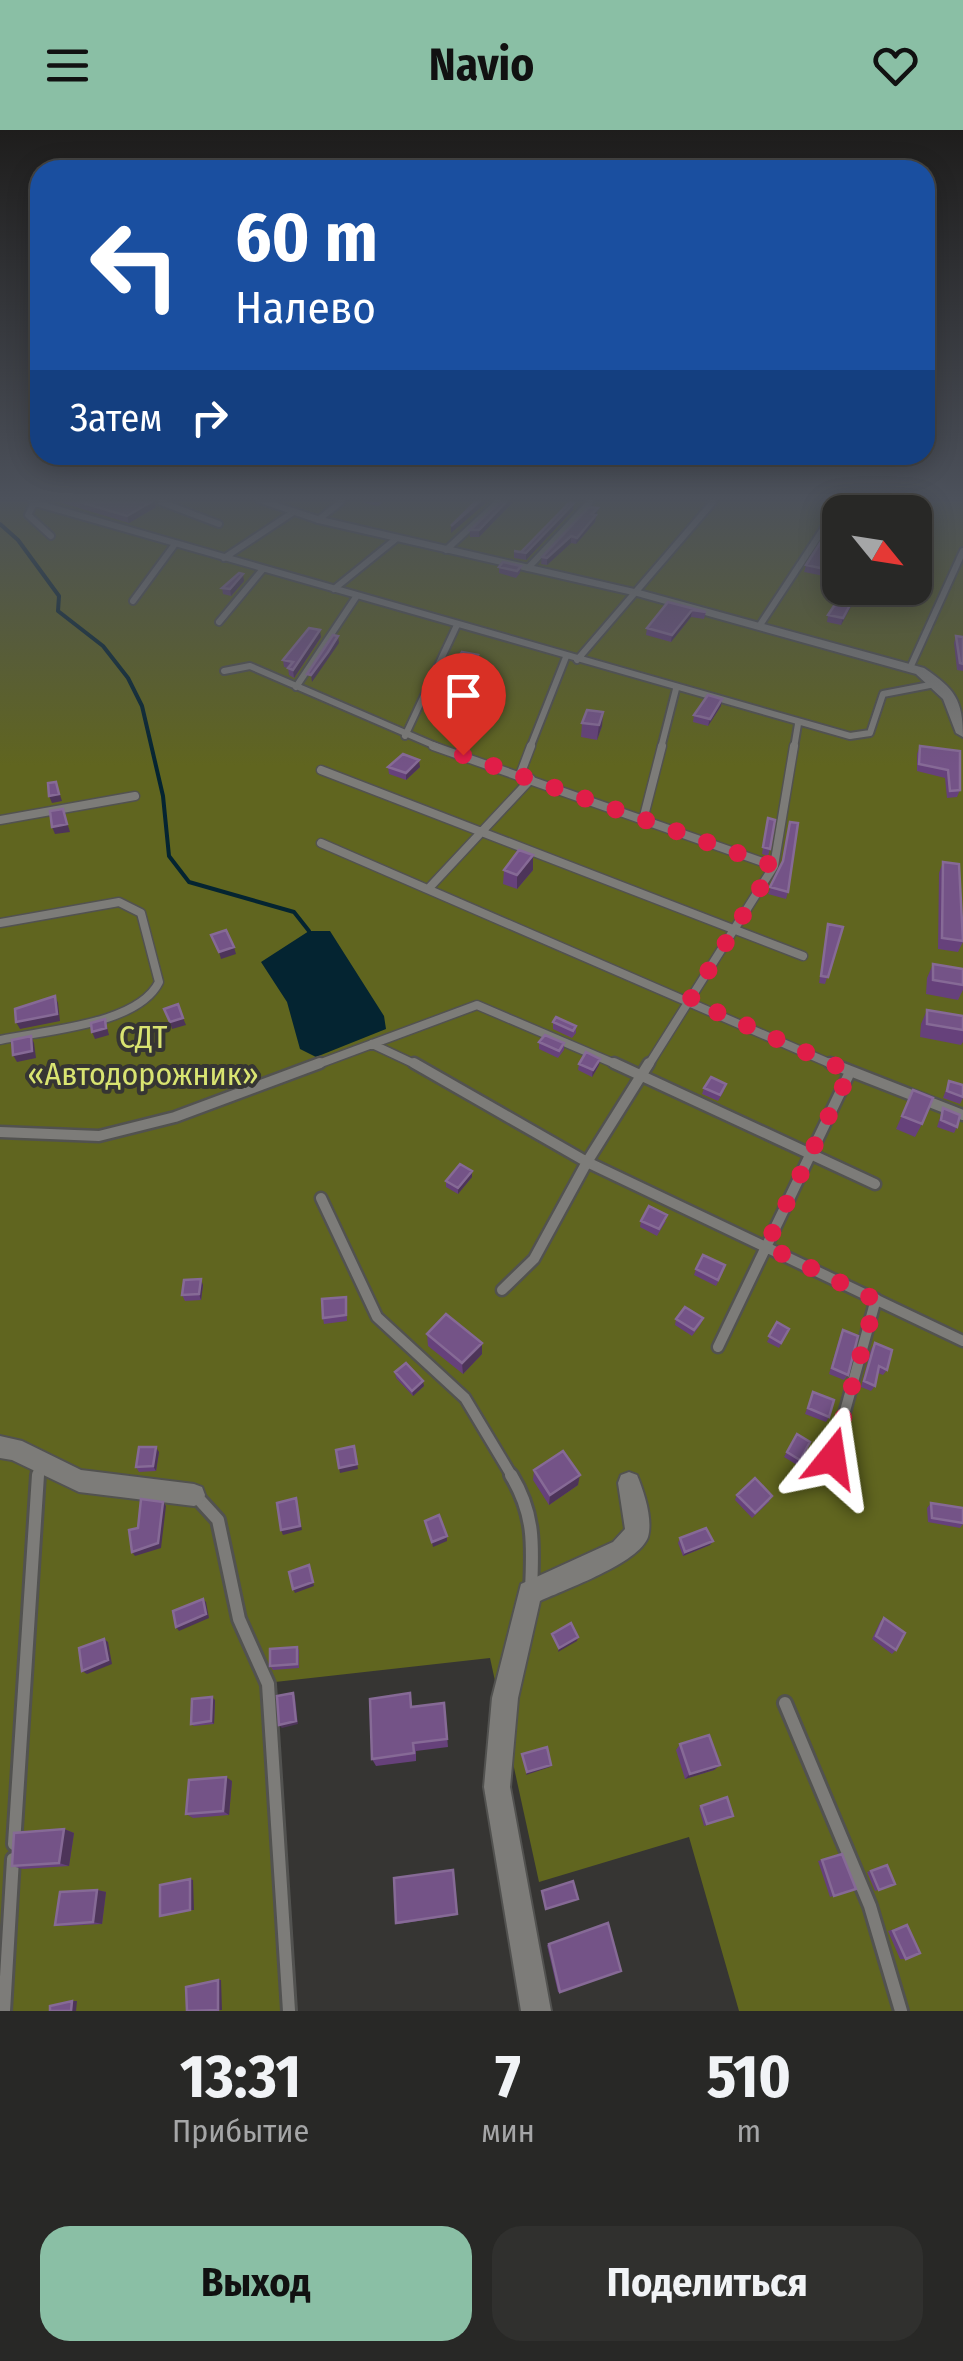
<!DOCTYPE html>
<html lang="ru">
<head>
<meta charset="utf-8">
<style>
	body { margin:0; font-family:"Fira Sans Condensed",sans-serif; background:#30302e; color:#f1f3f6; height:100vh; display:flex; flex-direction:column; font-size:38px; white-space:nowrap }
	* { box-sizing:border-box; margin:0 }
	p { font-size:32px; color:#a5a6a7 }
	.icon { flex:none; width:55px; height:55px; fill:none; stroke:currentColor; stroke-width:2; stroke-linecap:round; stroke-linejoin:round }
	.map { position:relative; height:1881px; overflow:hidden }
	.panel { display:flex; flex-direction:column; background:#282826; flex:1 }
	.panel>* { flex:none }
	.top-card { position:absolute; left:30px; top:30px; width:905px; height:305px; border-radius:30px; box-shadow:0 5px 25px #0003,0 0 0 2px #444443; background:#1a4fa0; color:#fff; overflow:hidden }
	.needle { width:65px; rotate:120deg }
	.tools { position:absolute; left:822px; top:365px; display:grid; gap:20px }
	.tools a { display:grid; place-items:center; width:110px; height:110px; border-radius:20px; background:#282826; box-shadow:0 5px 25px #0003,0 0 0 2px #444443; font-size:50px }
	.pin { position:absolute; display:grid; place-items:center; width:85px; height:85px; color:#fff; margin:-102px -42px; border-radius:50% 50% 50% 0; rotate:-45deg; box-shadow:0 0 10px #0007 }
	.pin .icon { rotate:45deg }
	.me { position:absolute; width:110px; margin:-55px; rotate:15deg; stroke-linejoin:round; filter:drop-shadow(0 0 8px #0008) }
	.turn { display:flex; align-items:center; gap:35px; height:210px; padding:0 40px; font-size:45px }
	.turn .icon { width:130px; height:130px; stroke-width:2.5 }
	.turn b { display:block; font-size:70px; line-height:85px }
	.then { display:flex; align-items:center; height:95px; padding:0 40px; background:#0003; gap:20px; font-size:38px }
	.eta { display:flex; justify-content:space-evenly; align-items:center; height:170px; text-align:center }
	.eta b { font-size:60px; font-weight:700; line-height:70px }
	.cta { display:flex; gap:20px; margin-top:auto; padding:20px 40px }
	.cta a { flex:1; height:115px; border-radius:30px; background:#8abfa5; color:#111; font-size:40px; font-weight:700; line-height:115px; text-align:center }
	.cta a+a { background:#30302e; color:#f1f3f6 }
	header { display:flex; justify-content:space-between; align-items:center; height:130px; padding:0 40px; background:#8abfa5; color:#111; font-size:45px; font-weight:700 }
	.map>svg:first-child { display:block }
	.green { fill:#60651f; fill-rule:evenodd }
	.water { fill:#042431 }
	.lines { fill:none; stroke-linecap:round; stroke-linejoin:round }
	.stream { stroke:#042431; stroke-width:4 }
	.service-far3-casing { stroke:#525250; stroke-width:10 }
	.service-far2-casing { stroke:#525250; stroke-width:11 }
	.service-far1-casing { stroke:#525250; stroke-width:15 }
	.service-casing { stroke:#525250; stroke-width:18 }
	.minor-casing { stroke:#525250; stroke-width:4 }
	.service-far3 { stroke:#7d7c79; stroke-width:6 }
	.service-far2 { stroke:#7d7c79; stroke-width:8 }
	.service-far1 { stroke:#7d7c79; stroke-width:10 }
	.service { stroke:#7d7c79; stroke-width:12 }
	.minor { fill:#7d7c79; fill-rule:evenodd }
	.wall { fill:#66417b }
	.shaded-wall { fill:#4d3459 }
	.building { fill:#745387; stroke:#866a96; stroke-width:2.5 }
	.route { stroke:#e11d48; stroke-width:18; stroke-dasharray:0 32.4 }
	.labels { text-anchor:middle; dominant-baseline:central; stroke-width:8; stroke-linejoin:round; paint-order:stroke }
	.park-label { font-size:32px; fill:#d9e471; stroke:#363533 }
</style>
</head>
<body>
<header><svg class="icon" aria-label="menu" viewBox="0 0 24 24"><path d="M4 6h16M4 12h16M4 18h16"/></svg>Navio<svg class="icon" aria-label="heart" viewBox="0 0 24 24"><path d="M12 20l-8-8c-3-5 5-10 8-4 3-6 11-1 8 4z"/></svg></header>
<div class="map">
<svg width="963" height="1881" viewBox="0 0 963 1881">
	<rect width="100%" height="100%" fill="#363533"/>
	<!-- green -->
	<path class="green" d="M0,372H963V1881H739L689,1707L539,1752L490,1528L275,1552L296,1881H0ZM840,382H915V458H840Z"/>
	<!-- water -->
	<path class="water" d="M309,801H330L384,886L386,899L316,927L300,919L287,872L261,832Z"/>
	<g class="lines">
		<!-- stream -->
		<path class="stream" d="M0,394L18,410L59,466L58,481L103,516L128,548L142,576L163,666L169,726L189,752L294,782L309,801"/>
		<!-- service-far3 casing -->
		<g class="service-far3-casing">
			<path id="service-far3" d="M32,372L850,606L870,603L883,564L935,554
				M161,372L219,394
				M34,373L28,385L51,406
				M318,390L341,372
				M446,420L498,372
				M224,428L292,383
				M528,438L590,372
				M334,459L397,408
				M133,471L175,414
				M219,492L263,439
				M760,495L841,372
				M577,530L713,372
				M910,538L963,421
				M224,541L250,536L440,618
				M296,557L356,467
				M405,606L457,495
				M530,618L566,527
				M661,618L676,559
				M794,618L798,594"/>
		</g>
		<!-- service-far2 casing -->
		<g class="service-far2-casing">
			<path id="service-far2" d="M433,616L774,736
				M321,640L803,826
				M520,645L531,616
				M0,690L135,666
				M643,690L662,616
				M321,713L836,936
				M430,757L531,649
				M0,793L119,772L141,783L159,852C138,895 45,900 0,910
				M372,914L419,936
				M313,936L477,875L620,936
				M648,936L774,736L794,616"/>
		</g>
		<!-- service-far1 casing -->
		<g class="service-far1-casing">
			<path id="service-far1" d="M414,933L587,1032L534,1129L502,1160
				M614,933L875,1054
				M649,933L587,1032L963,1211
				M830,933L963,985
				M0,1002L99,1006L175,987L320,933
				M321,1068L377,1187L465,1268L513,1348
				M718,1217L850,942
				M832,1328L876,1169
				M38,1348L39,1335"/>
		</g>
		<!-- service casing -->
		<g class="service-casing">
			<path id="service" d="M511,1345C535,1384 533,1416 531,1460
				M197,1367L218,1390L239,1489L268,1554L289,1881
				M785,1573L870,1776L901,1881
				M14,1714L38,1345
				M4,1881L13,1729"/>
		</g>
		<!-- minor casing -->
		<g class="minor-casing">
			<path id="minor" d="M257,372H274L321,387L643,461L924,538C955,559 963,570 963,607L956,603L943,569L916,544L637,466L318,393Z
				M0,1306L22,1311L81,1340L194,1354L202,1357L205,1365L202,1373L194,1376L79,1362L12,1330L0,1328Z
				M629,1342L637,1345C644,1362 653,1389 648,1407C639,1433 566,1459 540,1471L518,1568L510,1657L551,1881H521L484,1657L492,1568L521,1454L613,1412L625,1399L618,1353L621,1345Z"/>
		</g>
		<!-- service-far3 -->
		<use href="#service-far3" class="service-far3"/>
		<!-- service-far2 -->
		<use href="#service-far2" class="service-far2"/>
		<!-- service-far1 -->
		<use href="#service-far1" class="service-far1"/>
		<!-- service -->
		<use href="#service" class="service"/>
		<!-- minor -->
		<use href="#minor" class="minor"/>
	</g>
	<!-- wall -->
	<path class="wall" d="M59,372H155L156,377L129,393Z
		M361,372H383L378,376Z
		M500,372H513L479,407H470V400Z
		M598,378L595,392L576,414L571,413L547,435L541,434L542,427Z
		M573,380L526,430L514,428V421L521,422Z
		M839,417L824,446L804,442L806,435Z
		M521,436L520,443L516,448L499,443V437Z
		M244,451L231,466L223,464L222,458Z
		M861,458L841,495L827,492L828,485Z
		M668,472L706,482L704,489L691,487L671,512L646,505L647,498Z
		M956,506L963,507V541L957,540L954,513Z
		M321,507L294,548L289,545L288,538L284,537L283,530Z
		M478,525V532L464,556L448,553L447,546Z
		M721,576L708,596L693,592L694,585Z
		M603,582L602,596L597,610L581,607L582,593Z
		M920,616L960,621V660L957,667L947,668L945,648L917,641V624Z
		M388,637H420L406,650L389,644Z
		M768,688L770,719L768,726L762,724Z
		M943,732L959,734L963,812L958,822L938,819L939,743Z
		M782,733L788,762L786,769L768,764Z
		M504,740H533L517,759L503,754Z
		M828,794L843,797L825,854L819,853Z
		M933,834L963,839V860L958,870L926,864L927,848Z
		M927,880L963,886V912L961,915L920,907L921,894Z
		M553,892L576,896V903L572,908L553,899Z
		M539,912L564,913V920L558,928L539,919Z
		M579,934L599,935L592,947L578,940Z
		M949,951L963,955V968L960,974L943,968Z
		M704,958L724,961L718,971L702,964Z
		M913,960L922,994L915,1007L896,999Z
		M943,978L957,997L954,1003L937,997Z
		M472,1047L458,1064L446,1057V1051Z
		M641,1091H666L657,1106L640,1097Z
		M696,1139L723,1142L716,1156L694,1145Z
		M203,1155L201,1170L185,1171L182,1165Z
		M346,1167L347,1191L324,1194L323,1188Z
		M703,1188L701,1194L692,1206L675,1195L676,1189Z
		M777,1192L789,1199L779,1218L767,1212Z
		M843,1200L848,1245L844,1250L829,1244L840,1206Z
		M427,1204L482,1224L463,1244L428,1216Z
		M875,1213L887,1240L883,1245L878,1243L875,1256L871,1261L861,1257L871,1219Z
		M395,1242L424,1256L413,1266L396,1248Z
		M813,1262L829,1287L826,1292L805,1284Z
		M797,1304L810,1312L797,1335L784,1327Z
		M159,1322L156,1341L139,1342L136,1337Z
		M534,1340L578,1355L549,1375L533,1350Z
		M737,1365L770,1371L752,1388L735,1370Z
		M931,1373L963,1378V1394L960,1398L928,1392L927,1378Z
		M680,1408L713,1411L710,1415L683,1426L678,1413Z
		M884,1488L896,1520L892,1524L872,1509L880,1492Z
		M297,1517L299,1520V1538L273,1540L270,1536Z
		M410,1563L412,1577L444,1573L448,1617L416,1621V1631L376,1636L372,1629Z
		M215,1570L214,1594L194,1596L191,1594Z
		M680,1614L720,1635L714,1640L685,1649L676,1620Z
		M232,1651L229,1685L193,1688L186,1684Z
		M701,1676L733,1686L704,1696L699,1678Z
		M64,1699L74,1703L69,1736L23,1739L12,1736Z
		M842,1724L856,1759L830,1767L818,1731Z
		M887,1735L895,1754L875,1761L867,1742Z
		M453,1740L457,1785L398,1794L396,1793Z
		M97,1760L106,1762L102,1794L65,1796L55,1795Z
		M608,1793L560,1862H558L547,1815Z
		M907,1795L906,1829H900L888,1801Z"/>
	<!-- shaded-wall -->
	<path class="shaded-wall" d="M151,372H155L156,377L129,393L127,386Z
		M479,372H487L451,403V396Z
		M506,372H513L479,407V400Z
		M574,373L573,380L526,430V423Z
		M598,378L595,392L576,414L577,408Z
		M571,406V413L547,435V428Z
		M840,412L839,417L824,446L825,439Z
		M243,444L244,451L231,466L230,459Z
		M859,458H861L841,495L843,488Z
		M692,480L691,487L671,512L672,505Z
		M320,500L321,507L294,548L293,540Z
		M338,506L339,513L312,552L311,545Z
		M478,525V532L464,556V549Z
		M722,569L721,576L708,596L710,589Z
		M603,582L602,596L597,610L599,595Z
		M419,630L420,637L406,650V643Z
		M56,652L62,671L52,673L49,666Z
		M65,686L70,702L55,704L52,697Z
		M533,725V740L517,759V745Z
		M234,817L236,824L221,829L219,822Z
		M55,866L58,873L60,891L20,899L16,892Z
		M183,888L186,895L172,899L170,892Z
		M105,889L109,905L95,909L92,902Z
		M31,906L34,913L36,928L17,932L13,925Z
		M600,929L599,935L592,947L593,940Z
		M472,1041V1047L458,1064V1058Z
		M201,1149L203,1155L201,1170L199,1164Z
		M482,1213V1224L463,1244L462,1233Z
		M423,1251L424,1256L413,1266L412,1261Z
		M354,1316L358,1339L340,1343L339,1338Z
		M156,1317L159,1322L156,1341L153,1336Z
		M580,1345L578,1355L549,1375L550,1365Z
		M296,1368L302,1400L283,1405L281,1400Z
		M163,1372L166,1376L161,1418L135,1426L132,1422Z
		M447,1406V1411L433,1417L432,1412Z
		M713,1411L710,1415L683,1426L685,1422Z
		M309,1435L314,1456L295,1463L293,1459Z
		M203,1469L206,1472L209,1488L179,1501L176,1497Z
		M578,1507L577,1511L558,1522L559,1518Z
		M104,1509L108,1512L112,1534L87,1544L82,1541Z
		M293,1563L295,1566L298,1594L282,1598L279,1595Z
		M212,1567L215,1570L214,1594L211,1591Z
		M551,1635L550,1637L526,1645L527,1642Z
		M720,1635L714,1640L685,1649L690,1644Z
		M226,1647L232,1651L229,1685L223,1681Z
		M64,1699L74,1703L69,1736L59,1733Z
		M190,1749L193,1750L194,1780H190Z
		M97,1760L106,1762L102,1794L93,1792Z
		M218,1850H221L222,1880H218Z
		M72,1871H77L76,1881H71Z"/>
	<!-- building -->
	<path class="building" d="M80,372H151L127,386Z
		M475,372H479L451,396Z
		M500,372H506L479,400H470Z
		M570,372L574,373L526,423L514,421L521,422Z
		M589,377L598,378L592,384L596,385L577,408L571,406L547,428L542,427Z
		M824,407L840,410L825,439L806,435Z
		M503,432L521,436L517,441L499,437Z
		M239,443L243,444L230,459L222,458Z
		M846,458H859L843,488L828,485Z
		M668,472L706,482L692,480L672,505L647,498Z
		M309,498L320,500L293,540L288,538L293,532L283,530Z
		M333,505L338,506L328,522L311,545L307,544Z
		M956,506L963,507V534L960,533Z
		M462,522L478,525L464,549L447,546Z
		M708,565L722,569L710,589L694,585Z
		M587,580L603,582L599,595L582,593Z
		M920,616L960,621V660L950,661L948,640L919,634Z
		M403,624L419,630L406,643L388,637Z
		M56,652L59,664L49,666L48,653Z
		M63,679L67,694L52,697L50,681Z
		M768,688L775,690L770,719L763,717Z
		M790,692L798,693L788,762L770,757L783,731Z
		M519,720L533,725L517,745L504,740Z
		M943,732L959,734L963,811L942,808Z
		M828,794L843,797L828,847L821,846Z
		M226,800L234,817L219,822L211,805Z
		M933,834L963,839V855L933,850Z
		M55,866L57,884L16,892L15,879Z
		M178,874L183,888L170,892L164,879Z
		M927,880L963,886V900L927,894Z
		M556,887L576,896L573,901L553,892Z
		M105,889L106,898L92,902L91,893Z
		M545,905L564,913L559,921L539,912Z
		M31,906L32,921L13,925L12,910Z
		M586,922L600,929L593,940L579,934Z
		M711,947L726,954L720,965L704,958Z
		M949,951L963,955V967L947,961Z
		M913,960L933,968L922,994L902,986Z
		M943,978L960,985L957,997L941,990Z
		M460,1034L472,1041L458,1058L446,1051Z
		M649,1076L667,1085L659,1099L641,1091Z
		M703,1125L725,1135L718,1150L696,1139Z
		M201,1149L199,1164L182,1165L184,1150Z
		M346,1167V1185L323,1188L322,1169Z
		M685,1177L703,1188L694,1200L676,1189Z
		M446,1184L482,1213L462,1233L427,1204Z
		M777,1192L789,1199L781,1213L769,1206Z
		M843,1200L858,1206L848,1245L832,1238Z
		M875,1213L892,1220L887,1240L879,1236L875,1256L864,1251Z
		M406,1233L423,1251L412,1261L395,1242Z
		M813,1262L834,1270L829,1287L808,1278Z
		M797,1304L810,1312L800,1330L787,1322Z
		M354,1316L357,1334L339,1338L336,1320Z
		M139,1317H156L153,1336L136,1337Z
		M563,1321L580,1345L550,1365L534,1340Z
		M755,1348L772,1366L755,1383L737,1365Z
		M296,1368L300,1396L281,1400L277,1373Z
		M141,1369L163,1372L158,1413L132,1422L129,1400L138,1398Z
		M931,1373L963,1378V1393L932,1388Z
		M439,1385L447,1406L432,1412L425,1391Z
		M706,1398L713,1411L685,1422L680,1408Z
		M309,1435L313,1452L293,1459L289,1442Z
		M203,1469L206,1484L176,1497L173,1481Z
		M884,1488L905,1503L896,1520L876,1506Z
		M571,1493L578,1507L559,1518L552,1504Z
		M104,1509L108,1530L82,1541L79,1518Z
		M297,1517V1534L270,1536V1519Z
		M293,1563L296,1591L279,1595L277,1566Z
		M410,1563L411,1577L444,1573L447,1609L413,1613L414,1623L372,1629L370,1569Z
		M212,1567L211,1591L191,1594L192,1569Z
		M709,1605L720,1635L690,1644L680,1614Z
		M547,1617L551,1635L527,1642L522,1624Z
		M226,1647L223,1681L186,1684L189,1650Z
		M727,1667L733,1686L707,1694L701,1676Z
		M64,1699L59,1733L12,1736L14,1703Z
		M842,1724L856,1759L834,1766L822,1730Z
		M887,1735L895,1754L879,1760L871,1741Z
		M453,1740L457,1784L396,1793L394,1748Z
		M190,1749V1780L160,1786V1755Z
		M573,1751L578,1769L546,1779L542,1761Z
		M97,1760L93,1792L55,1795L60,1762Z
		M608,1793L621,1841L560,1862L549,1814Z
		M907,1795L920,1823L906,1829L893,1801Z
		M218,1850V1880L187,1881L186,1857Z
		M72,1871L71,1881H50V1876Z"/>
	<!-- sky -->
	<linearGradient id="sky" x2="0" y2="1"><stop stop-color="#1e1d1c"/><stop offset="0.58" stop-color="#4c515b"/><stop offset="1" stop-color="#4c515b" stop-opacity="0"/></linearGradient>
	<rect width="963" height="636" fill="url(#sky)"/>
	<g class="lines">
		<!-- route -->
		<path class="route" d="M463,625L774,736L690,870L850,942L766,1116L876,1170L832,1328"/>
	</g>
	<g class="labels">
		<!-- park labels -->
		<g class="park-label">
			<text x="143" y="907">СДТ<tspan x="143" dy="37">«Автодорожник»</tspan></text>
		</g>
	</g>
</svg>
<div class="tools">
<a><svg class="needle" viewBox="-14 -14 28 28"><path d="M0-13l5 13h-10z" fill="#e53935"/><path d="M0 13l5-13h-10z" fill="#a5a6a7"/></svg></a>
</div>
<div class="pin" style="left:463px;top:625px;background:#d93025"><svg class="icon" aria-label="arrive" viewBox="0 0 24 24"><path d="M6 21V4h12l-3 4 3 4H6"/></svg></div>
<svg class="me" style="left:832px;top:1328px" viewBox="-20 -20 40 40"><path d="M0-17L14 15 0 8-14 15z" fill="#e11d48" stroke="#fff" stroke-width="4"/></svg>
<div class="top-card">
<div class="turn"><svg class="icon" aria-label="left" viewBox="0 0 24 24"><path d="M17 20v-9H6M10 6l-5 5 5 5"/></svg><div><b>60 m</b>Налево</div></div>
<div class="then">Затем<svg class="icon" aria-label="right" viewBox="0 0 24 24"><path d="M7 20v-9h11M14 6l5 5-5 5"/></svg></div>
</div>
</div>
<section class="panel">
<div class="eta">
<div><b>13:31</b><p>Прибытие</p></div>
<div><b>7</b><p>мин</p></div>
<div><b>510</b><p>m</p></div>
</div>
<div class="cta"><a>Выход</a><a>Поделиться</a></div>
</section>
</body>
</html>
